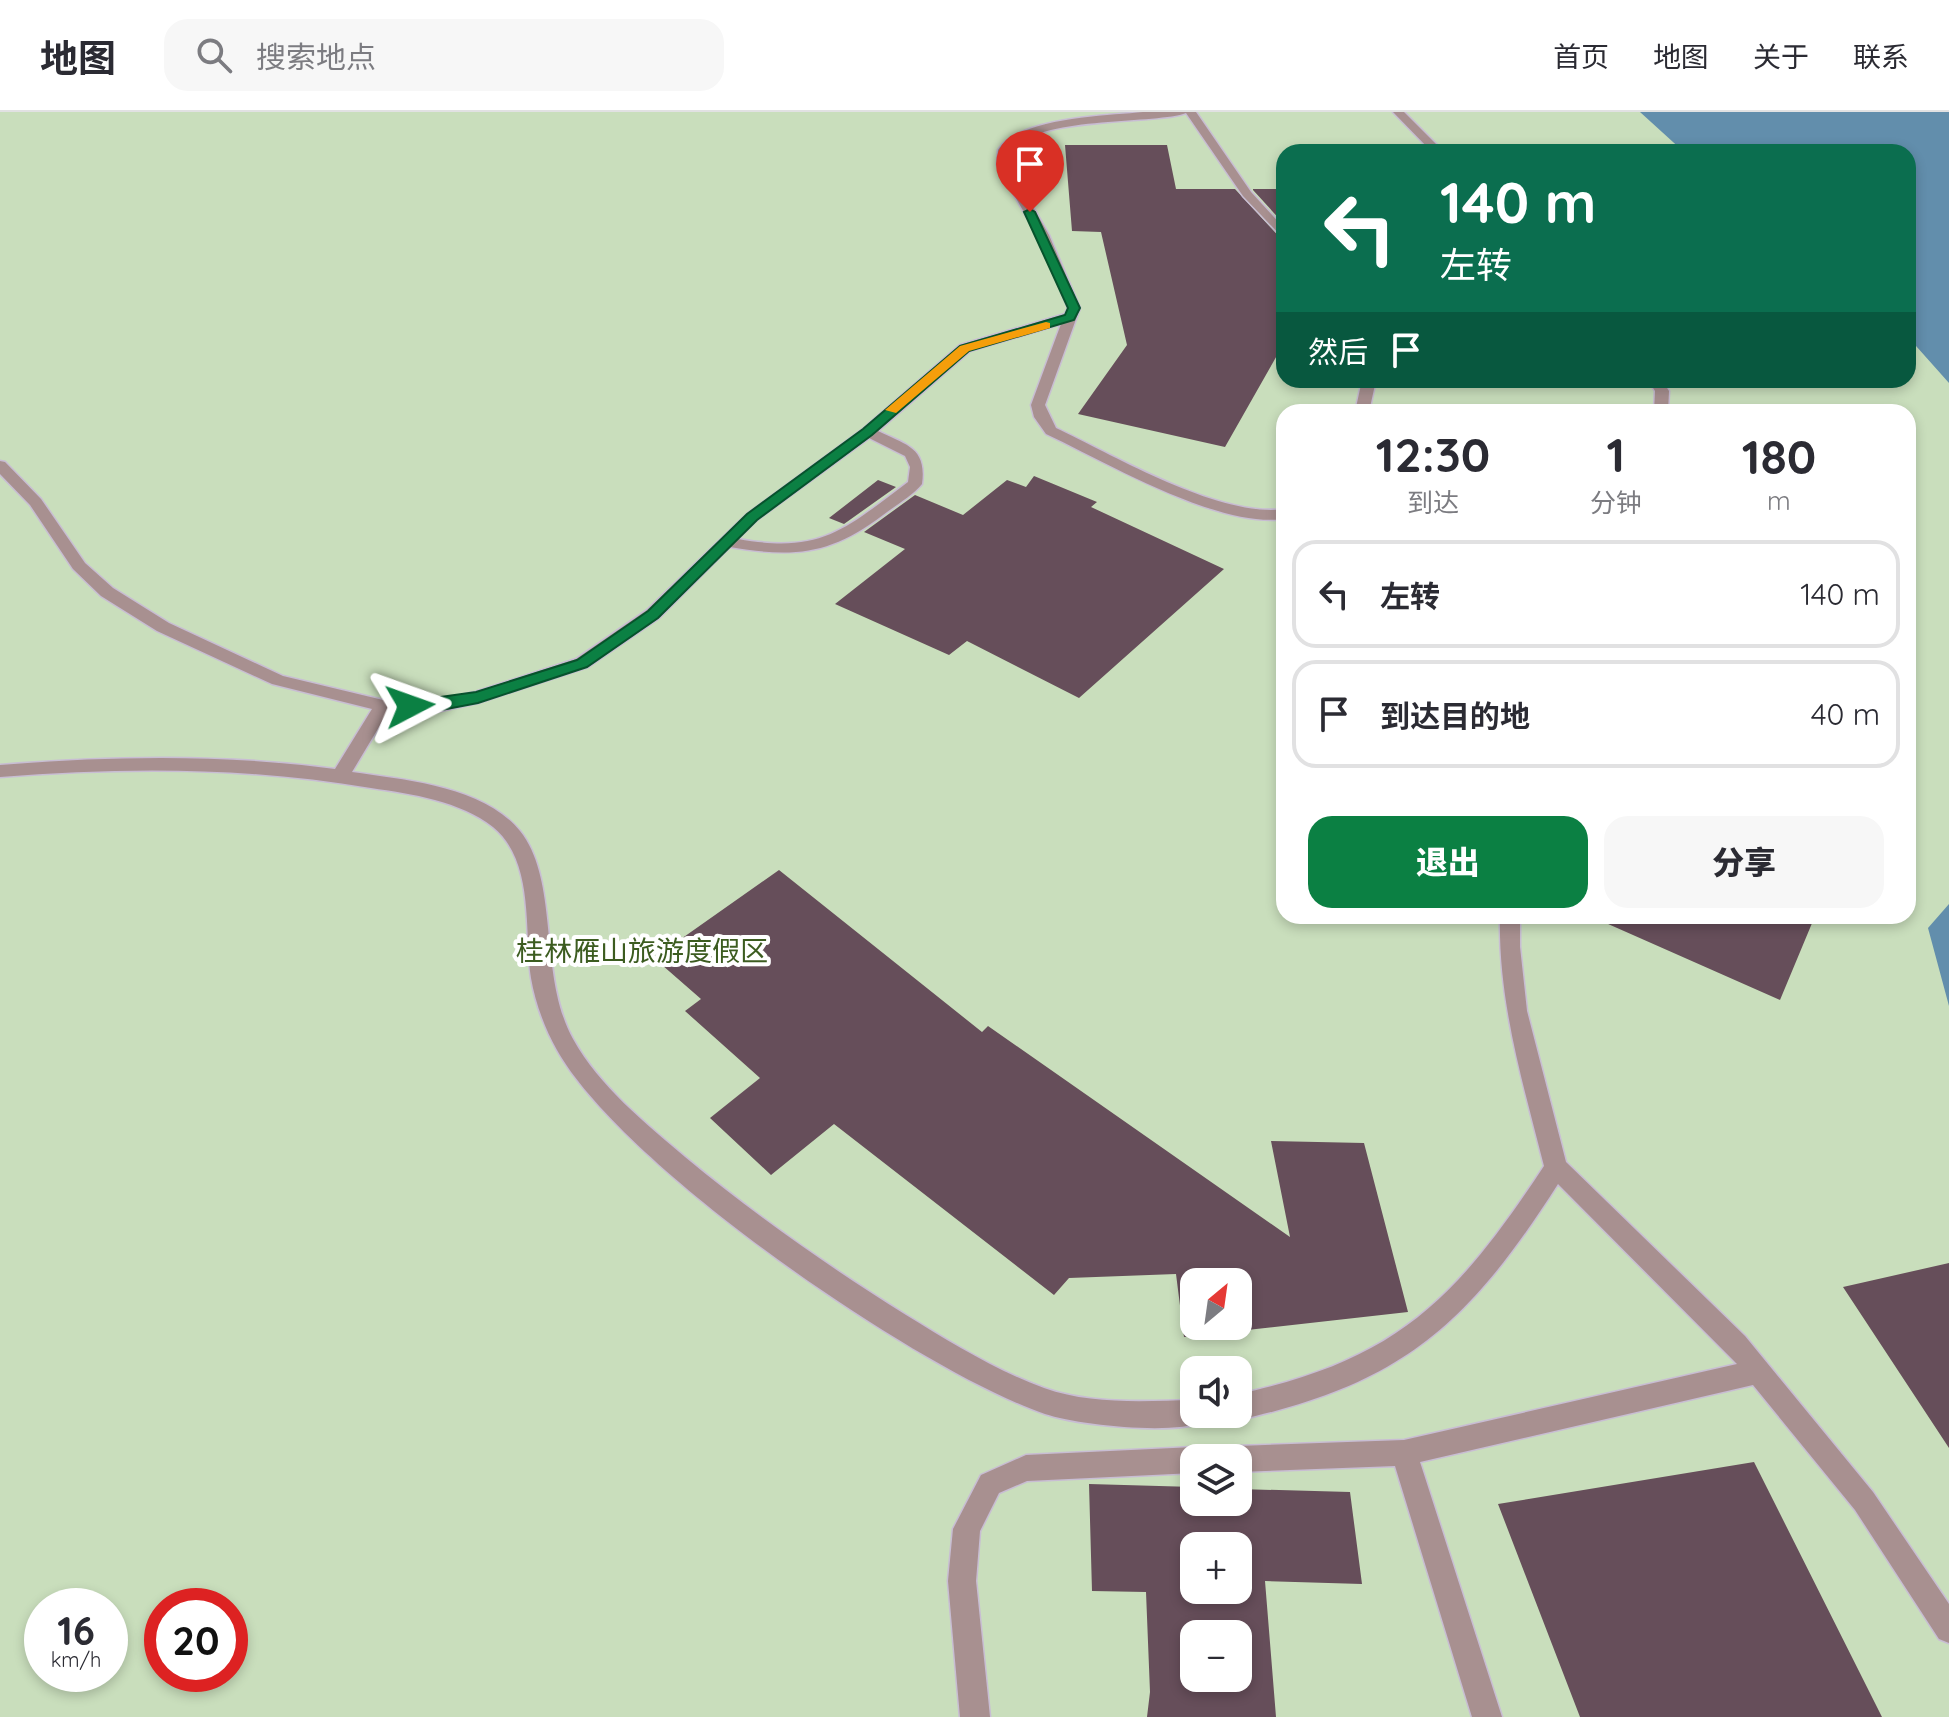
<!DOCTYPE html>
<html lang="zh">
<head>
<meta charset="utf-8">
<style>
	body { margin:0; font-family:Quicksand,"Noto Sans SC",sans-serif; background:#f7f7f7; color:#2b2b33; height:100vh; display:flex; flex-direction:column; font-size:30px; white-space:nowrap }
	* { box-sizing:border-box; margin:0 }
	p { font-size:26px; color:#7c7c81 }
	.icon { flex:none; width:44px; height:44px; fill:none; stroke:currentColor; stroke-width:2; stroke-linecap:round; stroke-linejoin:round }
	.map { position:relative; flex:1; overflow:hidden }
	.sheet { position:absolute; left:1276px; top:292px; width:640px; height:520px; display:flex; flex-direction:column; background:#fff; border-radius:24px; box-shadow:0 4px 12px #0003 }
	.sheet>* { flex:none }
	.top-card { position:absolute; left:1276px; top:32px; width:640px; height:244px; border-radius:24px; box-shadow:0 4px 12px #0003; background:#0b6e4f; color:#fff; overflow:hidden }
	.needle { width:52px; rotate:29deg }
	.fabs { position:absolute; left:1180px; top:1156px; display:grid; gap:16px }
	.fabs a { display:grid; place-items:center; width:72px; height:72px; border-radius:16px; background:#fff; box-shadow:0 4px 12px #0003; font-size:40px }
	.speed { position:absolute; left:24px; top:1476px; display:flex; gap:16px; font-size:40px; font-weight:700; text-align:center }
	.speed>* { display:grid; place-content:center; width:104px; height:104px; border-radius:50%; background:#fff; box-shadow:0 4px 12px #0003; line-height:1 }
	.speed small { font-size:20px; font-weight:400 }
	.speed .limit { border:12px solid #d22; background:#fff; color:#111 }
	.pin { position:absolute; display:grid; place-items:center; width:68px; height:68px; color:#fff; margin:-82px -34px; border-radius:50% 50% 50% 0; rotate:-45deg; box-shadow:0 0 8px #0007 }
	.pin .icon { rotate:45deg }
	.me { position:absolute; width:88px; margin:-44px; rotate:86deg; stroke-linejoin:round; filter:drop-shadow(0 0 6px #0008) }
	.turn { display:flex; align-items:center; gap:28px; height:168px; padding:0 32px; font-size:36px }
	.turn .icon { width:104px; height:104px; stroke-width:2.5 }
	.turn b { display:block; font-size:56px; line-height:68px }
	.then { display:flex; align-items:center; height:76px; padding:0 32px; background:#0003; gap:16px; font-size:30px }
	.eta { display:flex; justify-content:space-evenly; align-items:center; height:136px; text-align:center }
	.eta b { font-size:48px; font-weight:800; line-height:56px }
	.action { display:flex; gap:16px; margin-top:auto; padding:16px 32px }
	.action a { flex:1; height:92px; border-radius:24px; background:#0b8043; color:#fff; font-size:32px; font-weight:800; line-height:92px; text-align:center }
	.action a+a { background:#f7f7f7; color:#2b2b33 }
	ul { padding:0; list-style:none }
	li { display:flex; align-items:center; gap:24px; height:108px; margin:0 16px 12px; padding:0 16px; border:4px solid #e1e1e2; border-radius:24px }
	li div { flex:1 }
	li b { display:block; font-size:30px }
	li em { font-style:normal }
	header { display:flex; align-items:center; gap:48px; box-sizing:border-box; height:112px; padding:0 40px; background:#fff; border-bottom:2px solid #e1e1e2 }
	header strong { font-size:38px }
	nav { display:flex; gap:44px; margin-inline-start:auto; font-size:28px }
	.search { width:560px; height:72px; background:#f7f7f7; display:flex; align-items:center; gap:20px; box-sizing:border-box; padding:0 28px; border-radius:24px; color:#7c7c81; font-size:30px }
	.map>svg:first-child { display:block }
	.green { fill:#c9debc; fill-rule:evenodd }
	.water { fill:#628eac }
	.building { fill:#664e5a; fill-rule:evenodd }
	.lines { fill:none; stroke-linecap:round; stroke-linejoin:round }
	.service-casing { stroke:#c8bdd3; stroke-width:3 }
	.service { fill:#a89090; fill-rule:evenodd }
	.route { fill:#0b8043; stroke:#07532c; stroke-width:2 }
	.slow { fill:#f59e0b }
	.labels { text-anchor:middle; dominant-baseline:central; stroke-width:8; stroke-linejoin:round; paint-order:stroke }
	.park-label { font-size:28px; fill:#3c5c20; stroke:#fff }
</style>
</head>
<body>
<header>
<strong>地图</strong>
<div class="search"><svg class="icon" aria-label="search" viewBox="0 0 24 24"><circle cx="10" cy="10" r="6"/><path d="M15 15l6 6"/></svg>搜索地点</div>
<nav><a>首页</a><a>地图</a><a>关于</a><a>联系</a></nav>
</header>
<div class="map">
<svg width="1949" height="1605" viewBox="0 0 1949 1605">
	<rect width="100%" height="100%" fill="#ebdff8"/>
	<!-- green -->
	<path class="green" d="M0,0H1949V1605H0ZM1284,40H1908V268H1284ZM1284,300H1908V804H1284ZM1194,1170H1238V1214H1194ZM1194,1258H1238V1302H1194ZM1194,1346H1238V1390H1194ZM1194,1434H1238V1478H1194ZM42,1494H110V1562H42ZM162,1494H230V1562H162ZM1194,1522H1238V1566H1194Z"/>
	<!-- water -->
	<path class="water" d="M1640,0H1949V271L1908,225V40H1684Z
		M1949,792V894L1928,816Z"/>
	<!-- building -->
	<path class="building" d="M1065,33H1167L1176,77H1235L1284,130V231L1225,335L1078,302L1127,233L1101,120L1072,119Z
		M1253,77H1284V112L1253,78Z
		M1034,364L1097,390L1091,395L1224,457L1079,586L967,529L949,543L835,492L905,437L864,420L915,383L963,403L1007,368L1026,375Z
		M878,368L896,375L844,412L829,406Z
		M779,758L982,920L988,914L1290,1125L1271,1029L1364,1031L1408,1200L1184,1225L1176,1162L1069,1166L1054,1183L834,1012L771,1063L710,1006L760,966L685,899L701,887L654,846ZM1194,1170H1238V1214H1194Z
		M1590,804H1815L1780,888Z
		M1949,1151V1336L1843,1175Z
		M1754,1350L1882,1605H1580L1498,1392Z
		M1089,1372L1194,1375V1390H1238V1377L1350,1380L1362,1472L1265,1469L1276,1605H1147L1150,1580L1146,1480L1092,1479ZM1194,1434H1238V1478H1194ZM1194,1522H1238V1566H1194Z"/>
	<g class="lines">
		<!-- service casing -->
		<g class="service-casing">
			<path id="service" d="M1143,0H1196L1251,80L1284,116V127L1243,84L1186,1C1153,14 1005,1 1009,53L1049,123L1080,196L1045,293L1056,316C1115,344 1220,406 1284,397V407C1217,416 1108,351 1046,322L1034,305L1031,293L1061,212L970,239L878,319C906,333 927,335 922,372C912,384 896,393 883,403C830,443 794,446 730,435L659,506L588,555L478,591L436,600H388L352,660C406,668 483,674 520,719C560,769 538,864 573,927C599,974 645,1011 685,1045C755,1103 829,1155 906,1203C950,1230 995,1258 1044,1276C1091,1293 1145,1289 1194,1288V1302H1206L1203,1310C1172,1323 1078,1313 1045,1302C917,1258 622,1054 557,938C545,917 535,890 531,866C524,819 535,749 493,715C460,689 412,682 371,676C248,655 125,655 0,665V653C112,644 223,642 335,657L372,597L272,572L157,519L101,484L73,457L30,393L0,362V349L5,350L41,387L85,451L113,476L169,511L283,564L383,588H436L475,580L576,547L647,498L747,402L863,317L960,233L1065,202L1068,196L1037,123L997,53L998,38C1020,5 1106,4 1143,0ZM869,326L905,344L910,355L908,370C844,418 821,442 738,427L757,408Z
				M1393,0H1404L1444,40H1432Z
				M1362,268H1376L1369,300H1355Z
				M1648,268H1662L1669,279L1668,300H1654L1655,279Z
				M1500,804H1520V835L1527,899L1566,1050L1745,1224L1873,1380L1949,1492V1531L1939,1527L1855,1398L1753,1273L1420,1350L1502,1605H1472L1395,1354L1238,1360V1346H1225L1229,1338L1238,1334L1404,1328L1737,1252L1558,1072C1469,1211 1403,1272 1238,1308L1229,1304L1238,1302V1282C1398,1248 1457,1186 1544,1054C1523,971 1498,890 1500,804Z
				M1194,1335L1203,1339L1206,1346H1194V1361L1027,1369L999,1381L980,1419L976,1469L990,1605H960L948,1469L953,1417L981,1363L1026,1343Z"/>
		</g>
		<!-- service -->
		<use href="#service" class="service"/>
	</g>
	<!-- route -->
	<path class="route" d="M1030,97L1035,100L1080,196L1074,208L969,239L872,323L757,408L658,506L587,555L478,591L436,599L404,598V590L476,580L577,548L648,499L747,402L863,317L960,234L1065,203L1068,196L1024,100Z"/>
	<!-- slow -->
	<path class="slow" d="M1046,210L1050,211V216L969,239L896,301L885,298L960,234Z"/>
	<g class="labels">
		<!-- park labels -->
		<g class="park-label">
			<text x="642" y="838">桂林雁山旅游度假区</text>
		</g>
	</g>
</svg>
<div class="fabs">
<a><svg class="needle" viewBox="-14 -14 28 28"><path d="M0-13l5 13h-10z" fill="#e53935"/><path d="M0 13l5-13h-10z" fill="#7c7c81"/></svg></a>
<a><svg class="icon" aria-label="sound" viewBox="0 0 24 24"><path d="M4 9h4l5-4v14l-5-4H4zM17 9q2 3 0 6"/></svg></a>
<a><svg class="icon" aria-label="layers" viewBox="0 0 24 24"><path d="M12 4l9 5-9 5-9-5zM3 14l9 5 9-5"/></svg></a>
<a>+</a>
<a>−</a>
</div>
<div class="speed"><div>16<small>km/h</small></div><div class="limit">20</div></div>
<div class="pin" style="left:1030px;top:100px;background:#d93025"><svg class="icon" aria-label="arrive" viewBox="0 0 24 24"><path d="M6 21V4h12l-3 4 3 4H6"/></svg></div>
<svg class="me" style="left:410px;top:594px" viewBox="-20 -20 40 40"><path d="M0-17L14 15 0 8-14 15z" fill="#0b8043" stroke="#fff" stroke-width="4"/></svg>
<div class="top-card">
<div class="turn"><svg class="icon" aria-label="left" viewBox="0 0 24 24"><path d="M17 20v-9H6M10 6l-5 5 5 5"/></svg><div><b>140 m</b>左转</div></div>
<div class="then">然后<svg class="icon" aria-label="arrive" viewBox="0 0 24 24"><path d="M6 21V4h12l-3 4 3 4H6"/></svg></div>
</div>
<section class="sheet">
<div class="eta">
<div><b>12:30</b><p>到达</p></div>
<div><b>1</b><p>分钟</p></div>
<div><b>180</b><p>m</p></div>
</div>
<ul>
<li><svg class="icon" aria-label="left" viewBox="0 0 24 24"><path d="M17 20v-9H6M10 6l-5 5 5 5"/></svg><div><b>左转</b></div><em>140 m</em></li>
<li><svg class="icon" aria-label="arrive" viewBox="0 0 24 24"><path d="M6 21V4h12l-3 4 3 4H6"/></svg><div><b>到达目的地</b></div><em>40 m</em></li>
</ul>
<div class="action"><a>退出</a><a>分享</a></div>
</section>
</div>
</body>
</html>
